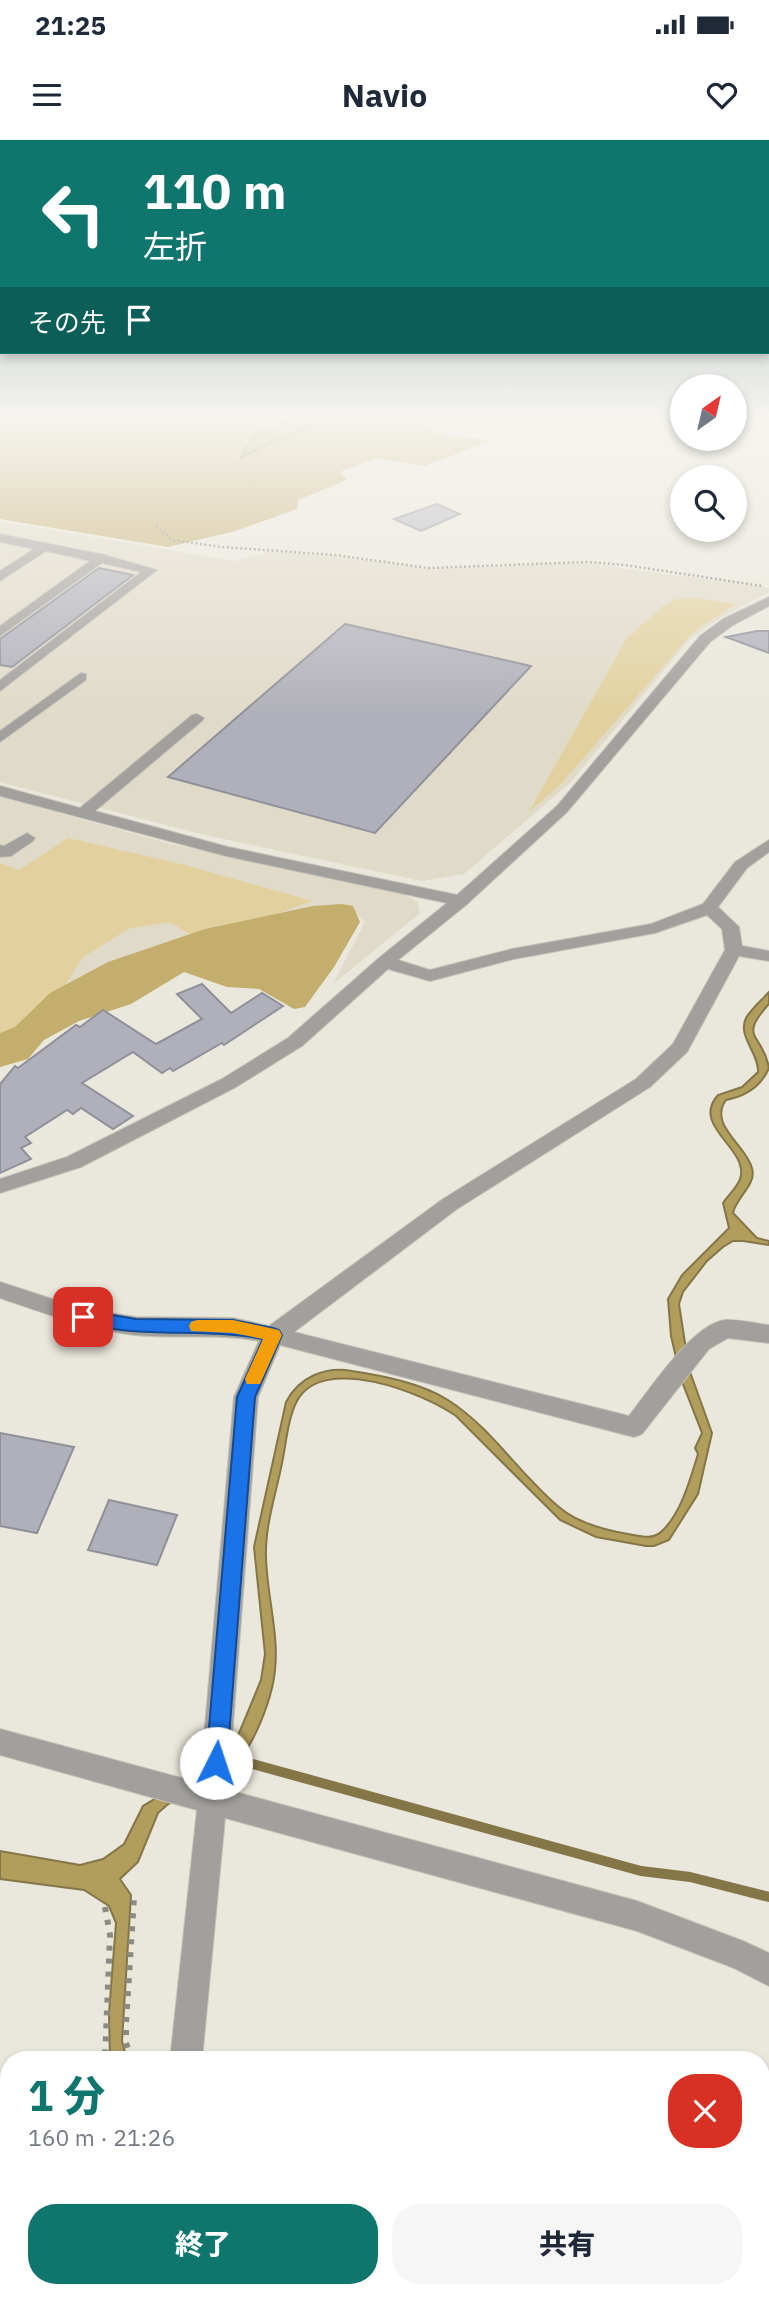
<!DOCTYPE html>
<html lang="ja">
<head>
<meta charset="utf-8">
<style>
	body { margin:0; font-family:"IBM Plex Sans","Noto Sans JP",sans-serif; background:#f6f6f7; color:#1f2937; height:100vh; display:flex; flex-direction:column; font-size:26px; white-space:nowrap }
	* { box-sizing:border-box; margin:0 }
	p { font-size:23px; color:#747a83 }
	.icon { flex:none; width:38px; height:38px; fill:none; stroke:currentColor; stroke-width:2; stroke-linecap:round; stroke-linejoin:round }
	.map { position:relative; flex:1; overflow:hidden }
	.details { position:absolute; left:0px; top:1911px; width:770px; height:247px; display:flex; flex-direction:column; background:#fff; border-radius:28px 28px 0 0; box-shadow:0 4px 10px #0003 }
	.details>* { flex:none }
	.guide { position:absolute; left:0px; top:0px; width:770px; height:214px; box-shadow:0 4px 10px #0003; background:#0f766e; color:#fff; overflow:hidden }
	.needle { width:46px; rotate:34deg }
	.buttons { position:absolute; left:670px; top:234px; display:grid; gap:14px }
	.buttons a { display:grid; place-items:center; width:77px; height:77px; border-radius:50%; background:#fff; box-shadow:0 4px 10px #0003; font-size:35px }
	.pin { position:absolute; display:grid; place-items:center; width:60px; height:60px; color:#fff; margin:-30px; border-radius:14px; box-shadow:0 4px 10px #0006 }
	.me { position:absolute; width:77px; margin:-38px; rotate:4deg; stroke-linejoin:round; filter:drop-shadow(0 0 5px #0008) }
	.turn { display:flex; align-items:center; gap:24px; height:147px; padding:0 28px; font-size:32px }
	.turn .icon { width:91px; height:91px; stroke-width:2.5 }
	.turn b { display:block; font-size:49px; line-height:60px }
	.then { display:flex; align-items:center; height:66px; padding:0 28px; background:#0003; gap:14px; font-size:26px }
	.round { display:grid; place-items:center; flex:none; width:74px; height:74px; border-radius:28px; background:#f6f6f7 }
	.summary { display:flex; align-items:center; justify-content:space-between; height:119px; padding:0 28px }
	h1 { font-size:42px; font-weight:800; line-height:52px; color:#0f766e }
	.button { display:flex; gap:14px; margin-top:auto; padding:14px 28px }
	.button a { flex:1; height:80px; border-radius:28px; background:#0f766e; color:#fff; font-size:28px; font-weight:800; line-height:80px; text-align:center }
	.button a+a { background:#f6f6f7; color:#1f2937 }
	.status { display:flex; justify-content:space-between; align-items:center; height:49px; padding:0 35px; background:#fff; direction:ltr }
	.status svg { height:19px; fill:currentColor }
	header { display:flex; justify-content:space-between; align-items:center; height:91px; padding:0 28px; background:#fff; font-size:32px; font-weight:800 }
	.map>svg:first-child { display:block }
	.built { fill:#e0dac8 }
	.green { fill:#e2d19e }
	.forest { fill:#c3ae6d }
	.water { fill:#b19d5c; stroke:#847647; stroke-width:2 }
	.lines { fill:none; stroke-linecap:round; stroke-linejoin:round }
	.stream { stroke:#847647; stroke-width:10 }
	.building { fill:#b0b0ba; stroke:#90909a; stroke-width:2 }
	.minor-casing { stroke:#c5c2b9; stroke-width:2 }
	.path-far1 { stroke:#8c8a82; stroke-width:2.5; stroke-dasharray:2 2.5; stroke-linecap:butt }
	.path { stroke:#8c8a82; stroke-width:6; stroke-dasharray:5 8; stroke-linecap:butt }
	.minor { fill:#a2a09c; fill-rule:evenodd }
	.route { fill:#1a73e8; stroke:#114b97; stroke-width:2 }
	.slow { fill:#f59e0b }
</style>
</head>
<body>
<div class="status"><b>21:25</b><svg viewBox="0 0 49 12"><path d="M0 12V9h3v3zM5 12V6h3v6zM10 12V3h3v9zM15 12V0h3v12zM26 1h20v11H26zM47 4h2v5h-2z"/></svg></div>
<header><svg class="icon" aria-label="menu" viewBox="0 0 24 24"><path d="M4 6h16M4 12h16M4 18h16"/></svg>Navio<svg class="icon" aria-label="heart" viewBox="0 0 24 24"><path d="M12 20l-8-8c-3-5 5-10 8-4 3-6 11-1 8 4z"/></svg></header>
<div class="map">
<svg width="769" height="2157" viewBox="0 0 769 2157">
	<rect width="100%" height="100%" fill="#eae7dc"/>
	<!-- built -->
	<path class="built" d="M0,381L236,421L269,412L334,416L430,429L585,423L769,448V452L720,478L689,500L569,644L464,734L422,741L205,695L0,642Z
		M0,657L171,704L403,754L418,762L420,773L333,844L365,782L353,772L0,895Z"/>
	<!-- green -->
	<path class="green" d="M695,458L736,464L694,491L560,645L529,672L627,498L663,466L676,459Z
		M68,698L181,724L312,761L265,778L206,805L170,782L128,789L82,818L65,846L0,907V723L19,730Z"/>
	<!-- forest -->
	<path class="forest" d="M0,276H249L257,286L256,296L239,317L241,318L286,296L314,287L284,283L272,276H390L430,286L438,293L491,301L424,326L376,318L340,332L347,340L298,360L297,369L235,391L168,407L0,379Z
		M342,764L353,766L360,782L334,827L305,867L294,869L259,849L227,847L184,832L131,864L79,881L44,900L28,919L0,927V893L15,887L50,853L108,822L205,789L313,766Z"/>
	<!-- water -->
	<path class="water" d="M249,276H272L284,283L314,287L277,300L241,318C244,302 269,297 249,276Z
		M769,852V864C737,899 763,893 769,928C761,947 746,956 726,960C708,985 746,1005 752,1028C757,1045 736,1057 733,1073L757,1098L769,1101V1105L743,1101H733L723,1107L707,1121L683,1152L679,1164L689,1229L712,1293L698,1354L669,1400L654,1406H646L596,1397L560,1380L456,1276C423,1253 323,1213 297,1261C287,1280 286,1307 281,1328C275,1357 265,1387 266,1417C267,1462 283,1503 272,1548C267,1569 255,1599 242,1616C236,1625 180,1656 167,1665L158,1673L138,1722L120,1739L131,1755L122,1901L127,1920H110L109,1873L116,1783L109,1766L84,1750L0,1739V1711L80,1725L103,1719L124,1704L143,1666L227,1615L237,1598L261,1540L265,1514L254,1407L286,1262C299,1237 325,1226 352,1231C384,1236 421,1243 448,1260C492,1288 520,1335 559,1367C577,1383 605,1390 628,1394C640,1396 653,1401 663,1390C682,1371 690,1339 698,1314L695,1308L702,1293L681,1239L671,1196L668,1159L682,1135L729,1088L723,1063C729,1054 740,1045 741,1035C745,1007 691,985 718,955L742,947L758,932C759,913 737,896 746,878C752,868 762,860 769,852Z"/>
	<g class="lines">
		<!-- stream -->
		<path class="stream" d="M231,1618L641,1731L690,1737L769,1757"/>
	</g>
	<!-- building -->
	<path class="building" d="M437,364L460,374L421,391L394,379Z
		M99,428L133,435L12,527L0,525V499Z
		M345,484L531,526L375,693L168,637Z
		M757,491H769V513L726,497Z
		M202,844L231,873L262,853L283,866L224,905L222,903L173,931L170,928L162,933L133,912L82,943L133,976L113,989L81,968L73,974L67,970L25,997L31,1003L21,1008L31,1019L0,1033V944L15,926L18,928L76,885L80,887L103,870L156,904L202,879L177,854Z
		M0,1293L74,1307L37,1393L0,1386Z
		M109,1360L177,1375L157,1425L88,1410Z"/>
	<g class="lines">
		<!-- minor casing -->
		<g class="minor-casing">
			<path id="minor" d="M0,394L101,414L157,430L0,551V540L141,432L102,423L0,496V486L90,421L46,411L0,441V431L34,409L0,402Z
				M769,457V466L733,485L710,502L567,672L466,765L398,820L430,830L512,809L651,784L703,764L735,722L769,700V712L747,728L718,767L739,787L742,806L769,811V821L739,816L687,912L650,947L457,1069L294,1192L629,1276C649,1251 692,1184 725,1180C739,1179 755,1184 769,1185V1203L728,1198L709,1209L642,1294L634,1297L280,1205L258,1257L228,1650L637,1761L743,1801L769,1813V1846L734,1828L637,1791L225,1678L202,1920H170L197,1670L0,1615V1589L200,1643L234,1257L259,1201C218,1193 177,1199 135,1195C89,1190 44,1173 0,1158V1142L83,1169L136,1177L233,1178L269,1186L443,1059L636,939L673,904L725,810L722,789L707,775L655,793L514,819L430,841L388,829L302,906L236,947L81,1027L0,1053V1039L67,1017L222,939L288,898L379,818L447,763L226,716L0,656V646L80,668L192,575L197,574L204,578L202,581L95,671L228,707L457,755L557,666L700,496L723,479Z
				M81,533L86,534V540L0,602V591Z
				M27,693L35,698L33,701L11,716L0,717V705L4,706Z
				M144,2149H180L179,2157H143Z"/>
		</g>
		<!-- path-far1 -->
		<path class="path-far1" d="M156,386L172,400L222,407L335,415L428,428L587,422L625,425L762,446"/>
		<!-- path -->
		<path class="path" d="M105,1767L110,1795L105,1920
			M132,1920L126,1903V1883L134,1758
			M421,2149L426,2157
			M449,2149L453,2157"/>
		<!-- minor -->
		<use href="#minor" class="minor"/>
	</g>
	<!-- sky -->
	<linearGradient id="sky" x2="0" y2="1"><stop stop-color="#92abb0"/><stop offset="0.48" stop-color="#f6f4ef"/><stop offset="1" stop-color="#f6f4ef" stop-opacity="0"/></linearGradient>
	<rect width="769" height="578" fill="url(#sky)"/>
	<!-- route -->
	<path class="route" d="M83,1170L136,1179L233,1180L273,1188L279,1190L282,1195L255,1257L227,1623L224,1631L216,1634L209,1631L206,1623L237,1257L263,1199C201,1187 137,1200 77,1181L74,1177L77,1172Z"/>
	<!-- slow -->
	<path class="slow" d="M197,1180H233L279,1190L282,1195L260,1244H247L245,1239L263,1199L233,1193L191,1191L189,1186L191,1182Z"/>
</svg>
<div class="buttons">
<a><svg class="needle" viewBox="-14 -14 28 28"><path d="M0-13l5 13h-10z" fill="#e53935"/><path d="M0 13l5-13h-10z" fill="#747a83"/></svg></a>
<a><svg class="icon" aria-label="search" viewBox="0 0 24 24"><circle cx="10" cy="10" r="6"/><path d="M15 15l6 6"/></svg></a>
</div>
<div class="pin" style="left:83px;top:1177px;background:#d93025"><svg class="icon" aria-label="arrive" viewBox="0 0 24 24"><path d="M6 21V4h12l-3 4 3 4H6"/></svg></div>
<svg class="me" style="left:216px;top:1623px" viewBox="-20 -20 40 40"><circle r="19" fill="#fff"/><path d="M0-13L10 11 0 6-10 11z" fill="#1a73e8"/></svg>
<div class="guide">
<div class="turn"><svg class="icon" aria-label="left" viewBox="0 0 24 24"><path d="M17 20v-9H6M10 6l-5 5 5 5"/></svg><div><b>110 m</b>左折</div></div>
<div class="then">その先<svg class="icon" aria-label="arrive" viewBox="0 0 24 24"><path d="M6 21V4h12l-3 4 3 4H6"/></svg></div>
</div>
<section class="details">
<div class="summary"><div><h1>1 分</h1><p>160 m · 21:26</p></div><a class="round" style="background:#d93025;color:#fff"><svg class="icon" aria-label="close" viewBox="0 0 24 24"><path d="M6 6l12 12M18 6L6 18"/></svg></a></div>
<div class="button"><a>終了</a><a>共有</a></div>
</section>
</div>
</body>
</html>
